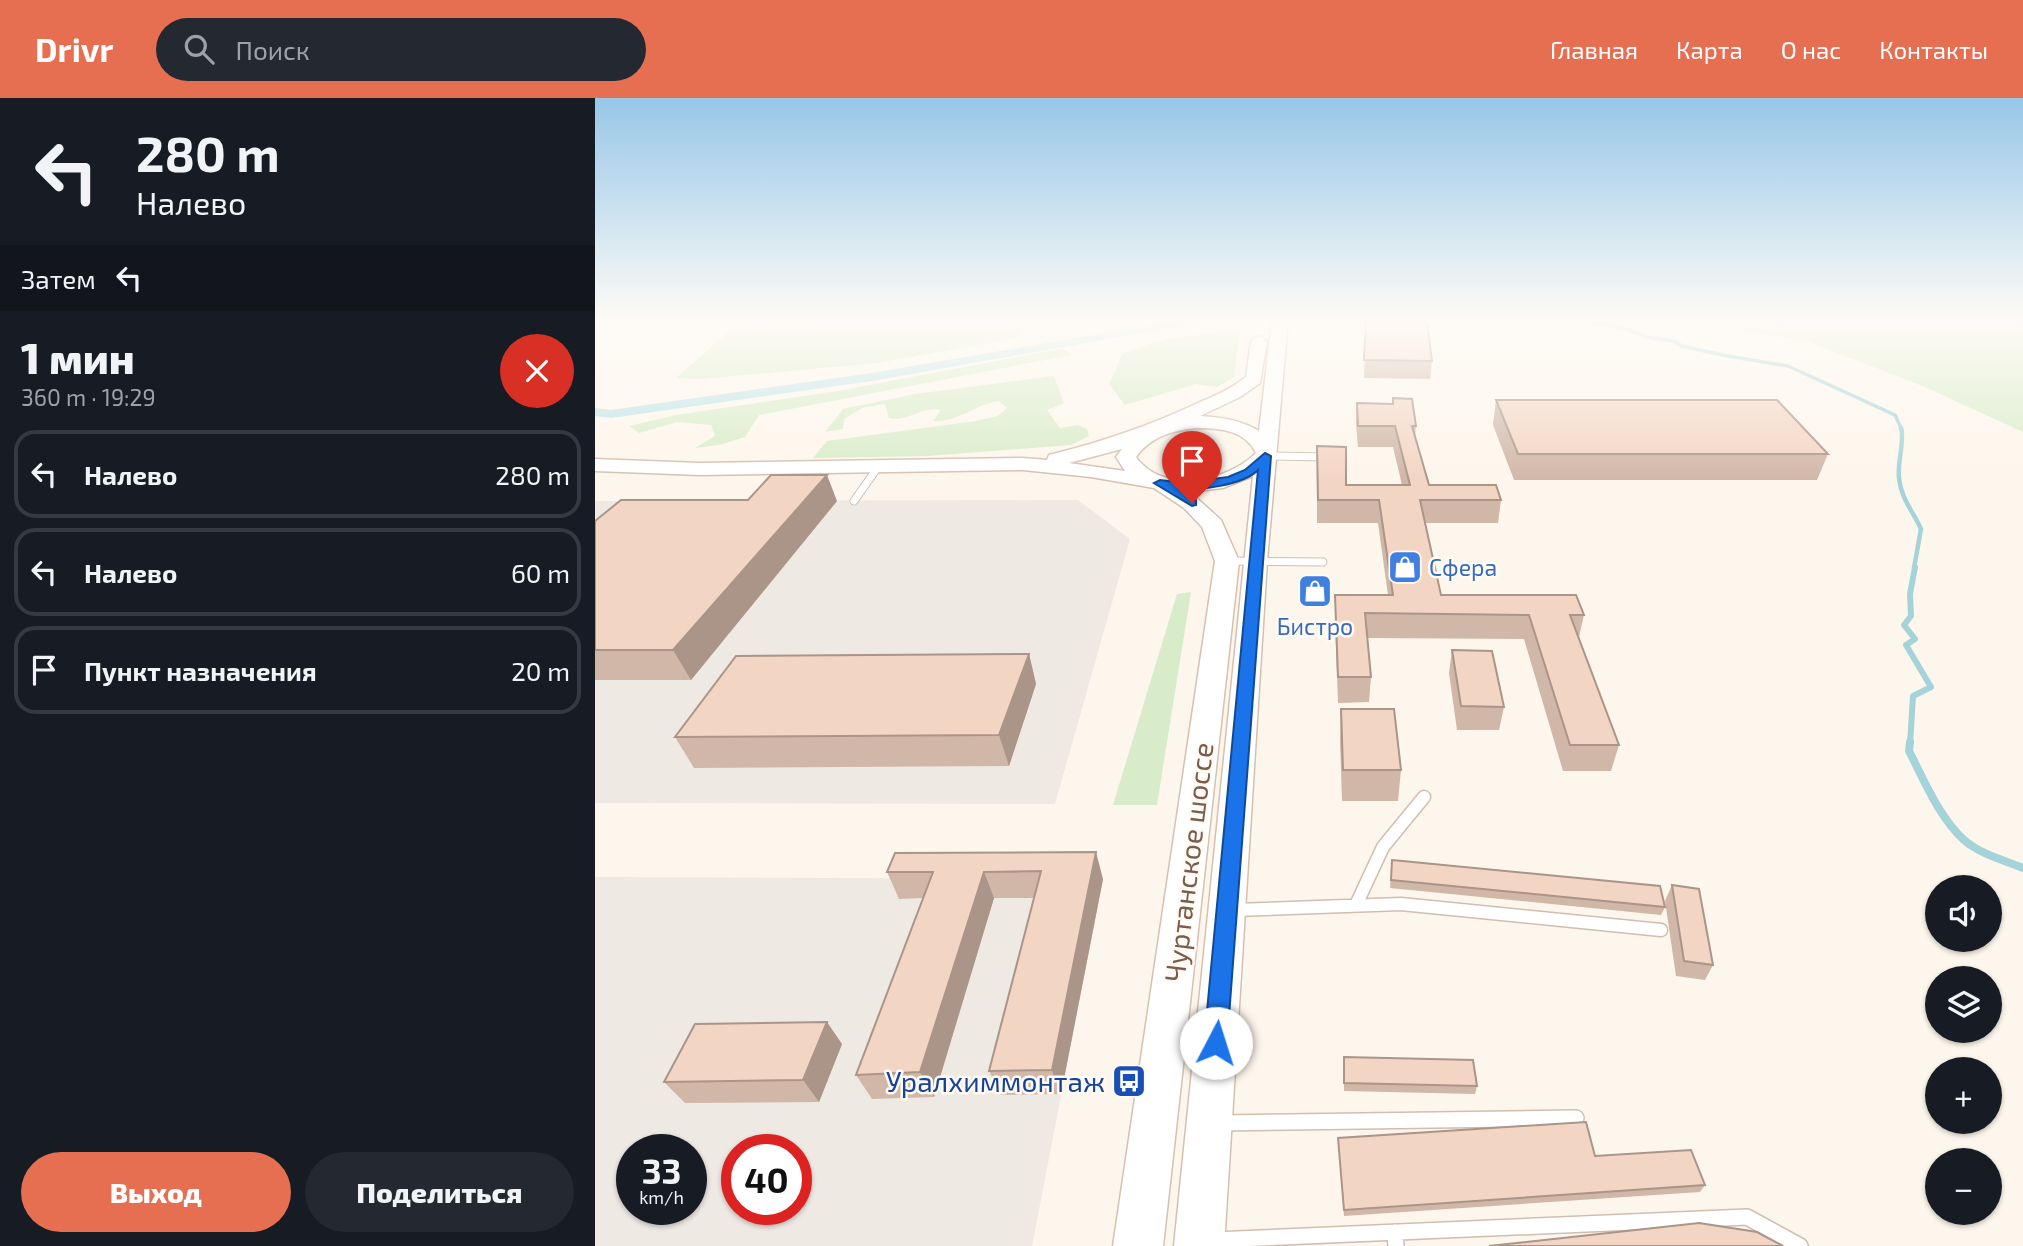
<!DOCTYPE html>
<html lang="ru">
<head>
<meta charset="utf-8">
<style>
	body { margin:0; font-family:"Exo 2",sans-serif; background:#242831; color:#f1f3f6; height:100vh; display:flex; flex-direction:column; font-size:26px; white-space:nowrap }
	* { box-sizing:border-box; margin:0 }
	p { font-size:23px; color:#9ea1a6 }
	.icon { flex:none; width:38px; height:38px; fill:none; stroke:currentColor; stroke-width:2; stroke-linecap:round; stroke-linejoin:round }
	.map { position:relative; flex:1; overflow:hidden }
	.sheet { display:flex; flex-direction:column; background:#171b24; width:595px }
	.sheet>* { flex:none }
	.top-card { background:#171b24; color:#f1f3f6; overflow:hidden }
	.controls { position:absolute; left:1330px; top:777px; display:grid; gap:14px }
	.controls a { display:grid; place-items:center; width:77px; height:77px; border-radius:50%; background:#171b24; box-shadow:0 2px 5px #0004; font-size:35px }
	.speed { position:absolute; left:21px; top:1036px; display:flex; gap:14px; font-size:35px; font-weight:700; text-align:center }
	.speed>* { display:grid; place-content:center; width:91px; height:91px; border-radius:50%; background:#171b24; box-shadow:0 2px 5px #0004; line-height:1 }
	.speed small { font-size:18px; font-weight:400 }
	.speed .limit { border:10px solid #d22; background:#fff; color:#111 }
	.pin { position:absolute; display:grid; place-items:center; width:60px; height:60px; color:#fff; margin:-72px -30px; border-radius:50% 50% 50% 0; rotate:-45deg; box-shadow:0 0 7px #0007 }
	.pin .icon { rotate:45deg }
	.me { position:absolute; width:77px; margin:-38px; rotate:5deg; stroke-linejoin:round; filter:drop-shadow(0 0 5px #0008) }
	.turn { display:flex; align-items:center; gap:24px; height:147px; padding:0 21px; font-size:32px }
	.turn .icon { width:91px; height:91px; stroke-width:2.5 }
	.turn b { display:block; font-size:49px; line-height:60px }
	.then { display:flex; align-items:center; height:66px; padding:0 21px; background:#0003; gap:14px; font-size:26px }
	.round { display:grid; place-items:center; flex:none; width:74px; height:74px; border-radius:37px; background:#242831 }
	.summary { display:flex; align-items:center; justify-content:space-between; height:119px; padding:0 21px }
	h1 { font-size:42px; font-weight:800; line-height:52px }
	.primary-button { display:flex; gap:14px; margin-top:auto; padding:14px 21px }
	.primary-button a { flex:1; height:80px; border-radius:42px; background:#e76f51; color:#fff; font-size:28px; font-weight:800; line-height:80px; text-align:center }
	.primary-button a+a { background:#242831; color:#f1f3f6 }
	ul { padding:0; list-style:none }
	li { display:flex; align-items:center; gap:21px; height:88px; margin:0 14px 10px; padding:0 7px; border:4px solid #363941; border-radius:21px }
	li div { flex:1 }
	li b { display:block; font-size:26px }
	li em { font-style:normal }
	header { display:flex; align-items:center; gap:42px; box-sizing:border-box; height:98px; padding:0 35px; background:#e76f51; color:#fff }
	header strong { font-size:33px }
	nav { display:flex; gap:38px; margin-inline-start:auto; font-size:24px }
	.search { width:490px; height:63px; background:#242831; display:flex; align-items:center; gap:18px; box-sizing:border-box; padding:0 24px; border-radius:38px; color:#9ea1a6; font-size:26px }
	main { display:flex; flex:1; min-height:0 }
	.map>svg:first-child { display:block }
	.industrial { fill:#efe9e4; fill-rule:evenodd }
	.green { fill:#d8ecc9 }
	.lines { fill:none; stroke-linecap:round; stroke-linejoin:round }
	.stream-far3 { stroke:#a5d3da; stroke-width:3.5 }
	.stream-far2 { stroke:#a5d3da; stroke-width:4.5 }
	.stream-far1 { stroke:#a5d3da; stroke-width:6 }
	.stream { stroke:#a5d3da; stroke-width:8 }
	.canal { fill:#bfe3e8; fill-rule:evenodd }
	.lane-far2-casing { stroke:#d1beb0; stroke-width:9 }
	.lane-far1-casing { stroke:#d1beb0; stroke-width:15 }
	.lane-casing { stroke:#d1beb0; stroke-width:18 }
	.secondary-casing { stroke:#d6c0b0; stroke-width:3 }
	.lane-far2 { stroke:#fff; stroke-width:7 }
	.lane-far1 { stroke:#fff; stroke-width:12 }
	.lane { stroke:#fff; stroke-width:15 }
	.secondary { fill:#fff; fill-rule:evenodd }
	.wall { fill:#d1b7a8 }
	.shaded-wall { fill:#aa9588 }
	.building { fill:#f3d5c3; stroke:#aa9588; stroke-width:2 }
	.route { fill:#1a73e8; stroke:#114b97; stroke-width:2 }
	.labels { text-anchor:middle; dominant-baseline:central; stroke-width:5; stroke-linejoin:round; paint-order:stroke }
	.shop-label { font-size:23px; fill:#366cbe; stroke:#fffaf3; text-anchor:start }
	.near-street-label { font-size:28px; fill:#7a5c4d; stroke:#fffaf3 }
	.near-transit-label { font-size:28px; fill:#164399; stroke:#fffaf3; text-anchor:end }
</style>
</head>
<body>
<header>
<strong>Drivr</strong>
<div class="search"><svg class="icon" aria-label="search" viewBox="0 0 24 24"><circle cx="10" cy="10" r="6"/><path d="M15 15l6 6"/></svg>Поиск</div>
<nav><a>Главная</a><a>Карта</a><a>О нас</a><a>Контакты</a></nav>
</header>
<main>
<section class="sheet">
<div class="top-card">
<div class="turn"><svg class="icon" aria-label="left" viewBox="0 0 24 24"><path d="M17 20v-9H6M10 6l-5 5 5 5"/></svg><div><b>280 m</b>Налево</div></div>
<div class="then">Затем<svg class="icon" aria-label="left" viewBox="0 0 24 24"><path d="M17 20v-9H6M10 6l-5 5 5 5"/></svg></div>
</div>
<div class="summary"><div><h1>1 мин</h1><p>360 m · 19:29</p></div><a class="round" style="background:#d93025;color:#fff"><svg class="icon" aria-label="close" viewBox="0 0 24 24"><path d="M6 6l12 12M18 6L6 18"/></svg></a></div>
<ul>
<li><svg class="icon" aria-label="left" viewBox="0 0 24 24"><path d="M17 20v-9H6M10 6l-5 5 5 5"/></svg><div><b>Налево</b></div><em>280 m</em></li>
<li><svg class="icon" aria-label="left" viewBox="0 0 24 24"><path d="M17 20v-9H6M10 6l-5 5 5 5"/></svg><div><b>Налево</b></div><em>60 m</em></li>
<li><svg class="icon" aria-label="arrive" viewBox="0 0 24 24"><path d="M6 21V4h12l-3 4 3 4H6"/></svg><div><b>Пункт назначения</b></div><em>20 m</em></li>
</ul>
<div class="primary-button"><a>Выход</a><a>Поделиться</a></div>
</section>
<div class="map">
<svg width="1428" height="1148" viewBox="0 0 1428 1148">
	<rect width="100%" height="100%" fill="#fdf6ec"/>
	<!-- industrial -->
	<path class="industrial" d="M483,402L535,441L460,706L0,705V403Z
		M0,779L508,781L437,1148H0ZM37,1052H96V1111H37ZM142,1052H201V1111H142Z"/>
	<!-- green -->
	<path class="green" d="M223,222H375L428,225L422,240L282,265L106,281L81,280L137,231L214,227Z
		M1078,222H1428V334L1330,289L1212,243Z
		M646,226L639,279L622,289L601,286L530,307L514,286L528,255L571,241L618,235Z
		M468,250L476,257L164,317L150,339L124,347L100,350L120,338L116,327L82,324L44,335L34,328L81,317L249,292Z
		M459,278L469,305L452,312L465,330L483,327L492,331L494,338L476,347L332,358L218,360L232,343L381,323L403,318L412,310L404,303C380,306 362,325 338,323L346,312C324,308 316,324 294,320L290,306L267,310L249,321L248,331L230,334L248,311L320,296Z
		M596,494L562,707H518L582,496Z"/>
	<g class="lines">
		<!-- stream-far3 -->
		<path class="stream-far3" d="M980,222L1029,230L1052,239L1079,243L1087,248L1127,257L1193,268L1300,317L1307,332"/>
		<!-- stream-far2 -->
		<path class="stream-far2" d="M1306,330C1310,341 1302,366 1304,380C1306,401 1318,413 1326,431L1319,470"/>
		<!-- stream-far1 -->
		<path class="stream-far1" d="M1315,646L1318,598L1336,589L1311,547L1320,541L1309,527L1316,518L1315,496L1320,469"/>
		<!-- stream -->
		<path class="stream" d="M1315,644L1314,653C1329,682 1344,719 1369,742C1385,756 1408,762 1428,770"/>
		<!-- canal -->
		<path class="canal" d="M586,222H609L603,225L277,283L16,320L0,318V310L16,312L277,275Z"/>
		<!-- lane-far2 casing -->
		<g class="lane-far2-casing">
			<path id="lane-far2" d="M670,358L732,359
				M259,403L283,369
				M632,463L728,464"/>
		</g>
		<!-- lane-far1 casing -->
		<g class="lane-far1-casing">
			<path id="lane-far1" d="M761,807L788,749L829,699
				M640,812L806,806L1066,832"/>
		</g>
		<!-- lane casing -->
		<g class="lane-casing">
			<path id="lane" d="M625,1025L981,1020
				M800,1134L801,1148
				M619,1142L1152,1119L1205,1148"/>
		</g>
		<!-- secondary casing -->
		<g class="secondary-casing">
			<path id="secondary" d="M677,222H693L672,463L629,1148H579L658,378L628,390L595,394L626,422L644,463L568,1148H518L620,463L607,429L589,410L559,390L496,379L428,372L105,377L0,373V361L105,365L428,360L452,362L454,357C506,344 554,328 603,305C620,298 636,291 651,279L656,243L664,238L672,243L665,285L645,299L605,318C626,319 646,322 664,333ZM601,330C625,330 650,332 661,355C632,384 568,397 541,359C556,338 577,333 601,330ZM527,351L521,359L530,373L474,365Z"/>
		</g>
		<!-- lane-far2 -->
		<use href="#lane-far2" class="lane-far2"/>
		<!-- lane-far1 -->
		<use href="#lane-far1" class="lane-far1"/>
		<!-- lane -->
		<use href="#lane" class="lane"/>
		<!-- secondary -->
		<use href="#secondary" class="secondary"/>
	</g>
	<!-- wall -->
	<path class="wall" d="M771,223L837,263L835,281L769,280Z
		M798,300L821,328L820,338L834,387L906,402L903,425H830L846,497L989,517L984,539L1024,647L1016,673H968L929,541L772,540L776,579L774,604L743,605L740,522V497H793L783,425H722V348L751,387H807L798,349H763L761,326L762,305L797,306Z
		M901,302L1233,356L1222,382H919L898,327Z
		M242,403L96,582H0V423Z
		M857,552L909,609L904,632H862L854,575Z
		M434,556L441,586L414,668L99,670L80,639Z
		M746,611L806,672L803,703H747L745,642Z
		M300,755L508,781L466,996L406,997L394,973L439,800H399L339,999L277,1001L261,977L328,800L304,801L292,774Z
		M797,762L1070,809L1066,817L795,790Z
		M1077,787L1118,867L1110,882L1081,878L1070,803Z
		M247,946L224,1004L90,1005L69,984Z
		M749,966L882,988L880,996L749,993Z
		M743,1040L1000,1058L1110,1087L1105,1094L749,1118Z"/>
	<!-- shaded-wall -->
	<path class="shaded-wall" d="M232,377L242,403L96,582L78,552Z
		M434,556L441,586L414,668L404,637Z
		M501,754L508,781L466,996L457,972Z
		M389,774L399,800L339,999L325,974Z
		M232,924L247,946L224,1004L208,982Z"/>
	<!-- building -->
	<path class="building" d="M771,223L832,224L837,263L769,262Z
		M798,300L817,301L821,328H817L834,387H901L906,402H825L846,497H981L989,517H975L1024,647H975L934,517L770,515L776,579H743L740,497H798L784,402H723L722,348L751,349V387H815L800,328H763L762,305L798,306Z
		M901,302H1182L1233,356H923Z
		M176,377H232L78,552H0V423L26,402H153Z
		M857,552L897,553L909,609L866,608Z
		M434,556L404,637L80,639L141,558Z
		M746,611H799L806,672H748Z
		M501,754L457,972L394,973L446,773L389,774L325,974L261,977L338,774H292L300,755Z
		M797,762L1065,788L1070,809L796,782Z
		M1077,787L1104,791L1118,867L1089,863Z
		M232,924L208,982L69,984L100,926Z
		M749,959L878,962L882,988L749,985Z
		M991,1024L1000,1058L1096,1052L1110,1087L749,1112L743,1040Z
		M1104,1125L1162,1134L1188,1148H894Z"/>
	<!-- sky -->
	<linearGradient id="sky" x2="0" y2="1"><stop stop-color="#97c7e8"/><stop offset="0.58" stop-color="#fefbf6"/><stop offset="1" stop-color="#fefbf6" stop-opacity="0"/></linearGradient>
	<rect width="1428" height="382" fill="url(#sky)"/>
	<!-- route -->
	<path class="route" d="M670,355L676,358L632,945L629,953L621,956L612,953L609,945L663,372C649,387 603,393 583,391L601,402V407L597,408L559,385L565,382L589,385L633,379L650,372Z"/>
	<!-- icons -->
	<defs>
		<g id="shop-square" transform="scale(1.75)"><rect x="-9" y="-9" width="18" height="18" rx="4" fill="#3f7fe0" stroke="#fffaf3"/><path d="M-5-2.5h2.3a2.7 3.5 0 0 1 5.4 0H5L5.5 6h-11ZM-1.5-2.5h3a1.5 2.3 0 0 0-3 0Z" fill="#fff"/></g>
		<g id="bus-square" transform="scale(1.75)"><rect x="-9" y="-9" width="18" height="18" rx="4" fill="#1a4fb4" stroke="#fffaf3"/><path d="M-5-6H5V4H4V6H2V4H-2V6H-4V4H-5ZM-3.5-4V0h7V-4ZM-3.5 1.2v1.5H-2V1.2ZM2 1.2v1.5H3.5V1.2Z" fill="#fff"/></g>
	</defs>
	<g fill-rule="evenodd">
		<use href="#shop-square" x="810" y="469"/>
		<use href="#shop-square" x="720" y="493"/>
		<use href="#bus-square" x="534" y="983"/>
	</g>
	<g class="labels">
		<!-- shop labels -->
		<g class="shop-label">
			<text x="834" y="469">Сфера</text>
			<text x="720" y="528" text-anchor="middle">Бистро</text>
		</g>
		<!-- near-street labels -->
		<g class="near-street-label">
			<text transform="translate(593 764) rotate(-83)">Чуртанское шоссе</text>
		</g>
		<!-- near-transit labels -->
		<g class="near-transit-label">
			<text x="510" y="983">Уралхиммонтаж</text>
		</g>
	</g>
</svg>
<div class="controls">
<a><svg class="icon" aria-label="sound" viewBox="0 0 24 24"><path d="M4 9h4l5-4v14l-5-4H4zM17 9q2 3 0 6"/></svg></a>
<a><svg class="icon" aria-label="layers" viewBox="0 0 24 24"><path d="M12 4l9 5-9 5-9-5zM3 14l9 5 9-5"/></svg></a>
<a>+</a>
<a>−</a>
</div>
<div class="speed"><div>33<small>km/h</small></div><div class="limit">40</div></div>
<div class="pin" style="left:597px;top:405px;background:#d93025"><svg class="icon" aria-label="arrive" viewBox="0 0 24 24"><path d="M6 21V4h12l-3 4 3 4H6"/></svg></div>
<svg class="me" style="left:621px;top:945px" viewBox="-20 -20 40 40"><circle r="19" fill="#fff"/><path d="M0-13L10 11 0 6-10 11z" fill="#1a73e8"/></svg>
</div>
</main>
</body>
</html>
